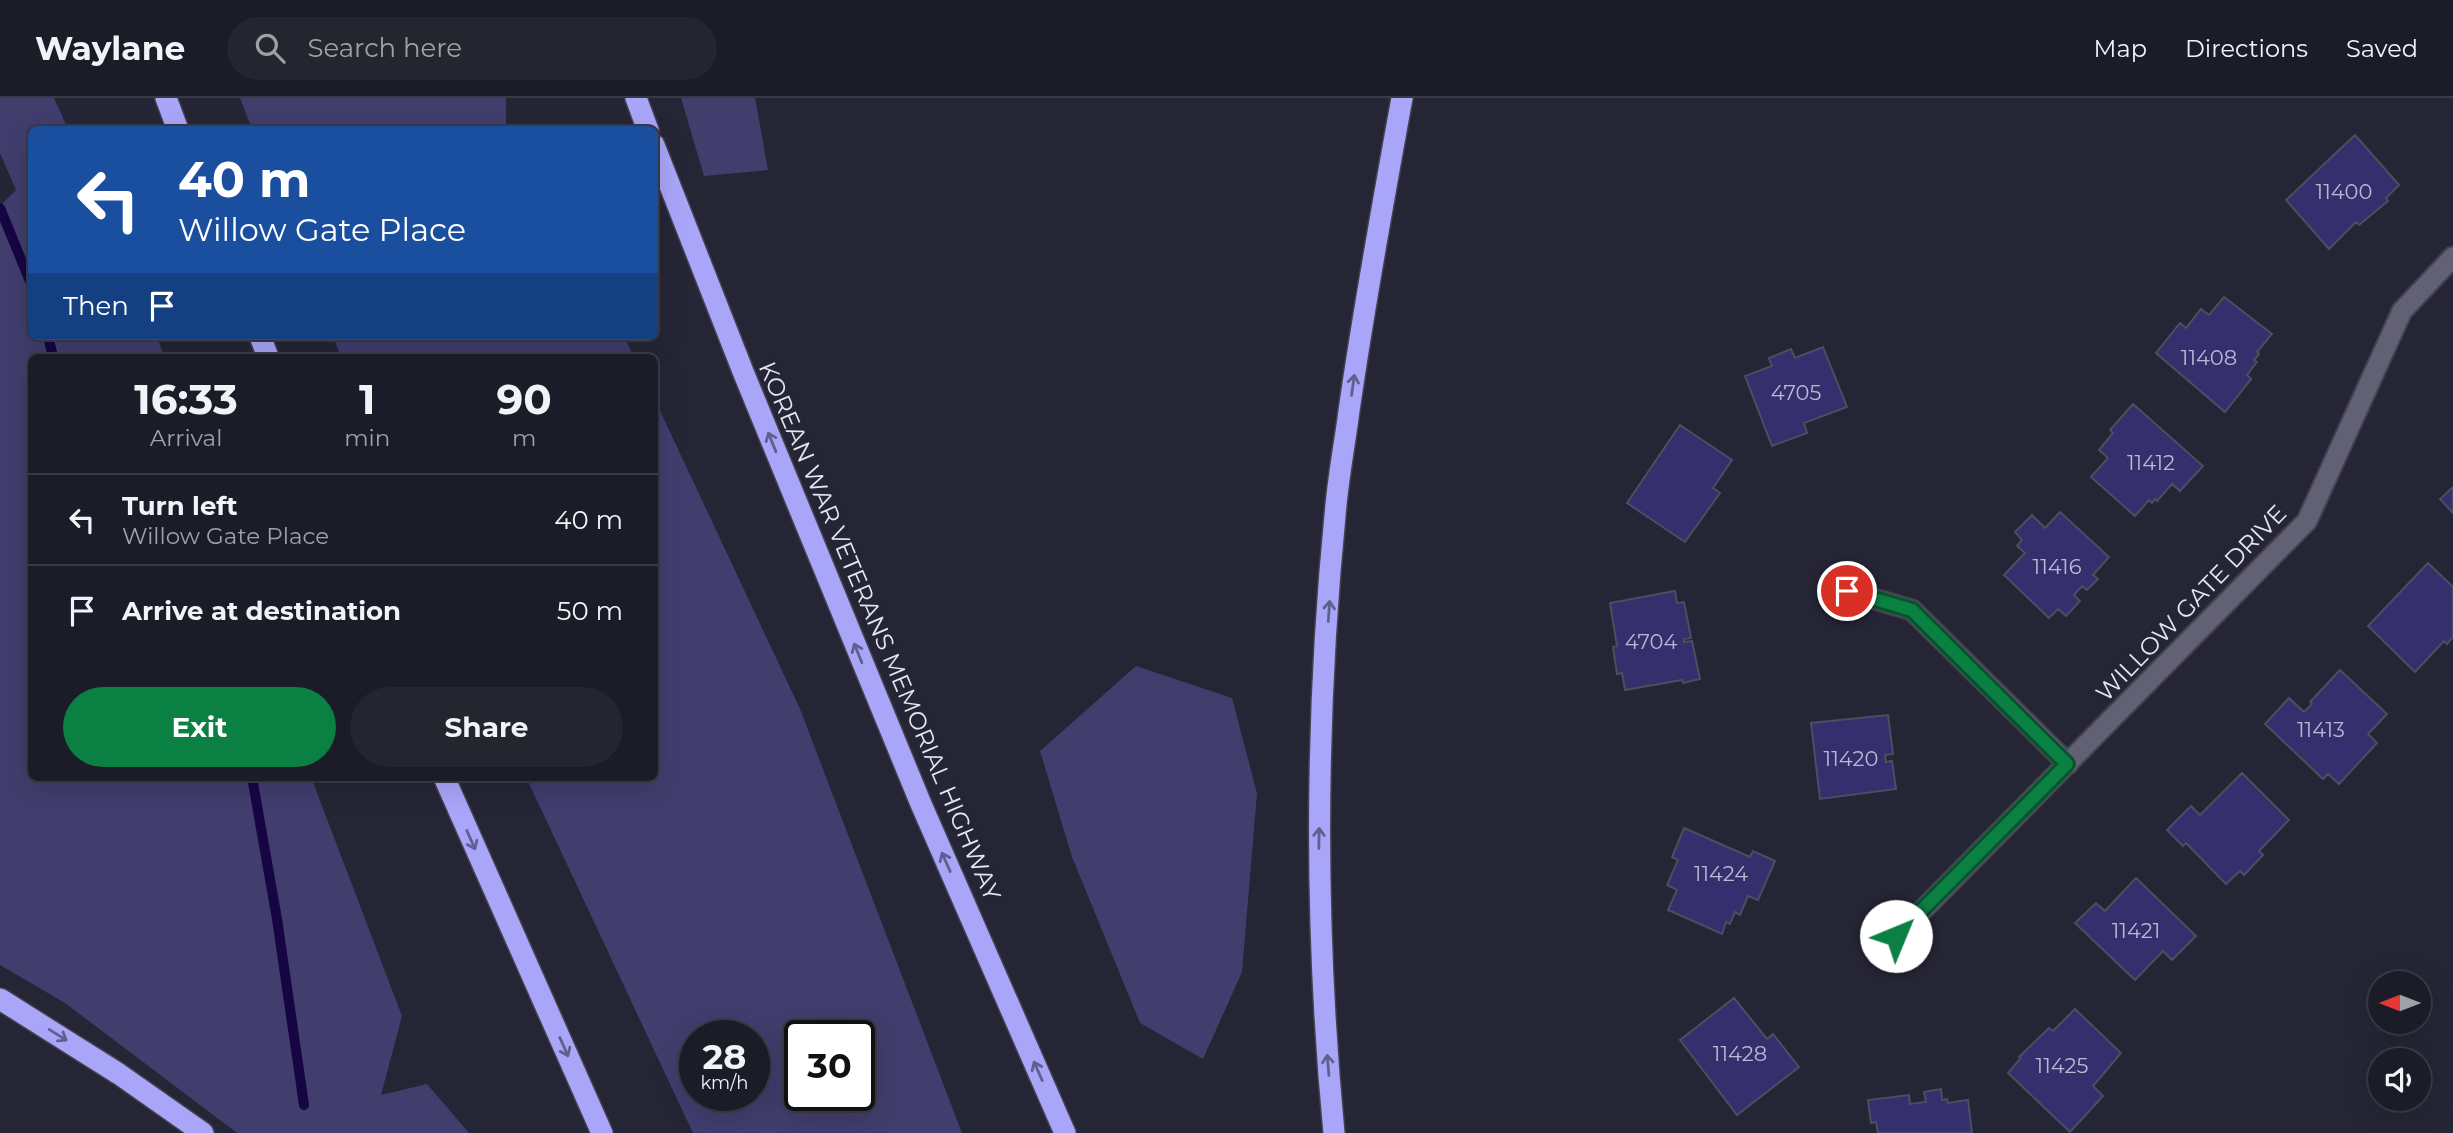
<!DOCTYPE html>
<html lang="en">
<head>
<meta charset="utf-8">
<style>
	body { margin:0; font-family:Montserrat,sans-serif; background:#252530; color:#f1f3f6; height:100vh; display:flex; flex-direction:column; font-size:26px; white-space:nowrap }
	* { box-sizing:border-box; margin:0 }
	p { font-size:23px; color:#a0a1a8 }
	.icon { flex:none; width:38px; height:38px; fill:none; stroke:currentColor; stroke-width:2; stroke-linecap:round; stroke-linejoin:round }
	.map { position:relative; flex:1; overflow:hidden }
	.panel { position:absolute; left:28px; top:256px; width:630px; height:427px; display:flex; flex-direction:column; background:#1c1c28; border-radius:10px; box-shadow:0 7px 28px #0002,0 0 0 2px #3a3a45 }
	.panel>* { flex:none }
	.top-card { position:absolute; left:28px; top:28px; width:630px; height:214px; border-radius:10px; box-shadow:0 7px 28px #0002,0 0 0 2px #3a3a45; background:#1a4fa0; color:#fff; overflow:hidden }
	.needle { width:46px; rotate:270deg }
	.buttons { position:absolute; left:2368px; top:873px; display:grid; gap:14px }
	.buttons a { display:grid; place-items:center; width:63px; height:63px; border-radius:50%; background:#1c1c28; box-shadow:0 7px 28px #0002,0 0 0 2px #3a3a45; font-size:35px }
	.speed { position:absolute; left:679px; top:922px; display:flex; gap:14px; font-size:35px; font-weight:700; text-align:center }
	.speed>* { display:grid; place-content:center; width:91px; height:91px; border-radius:50%; background:#1c1c28; box-shadow:0 7px 28px #0002,0 0 0 2px #3a3a45; line-height:1 }
	.speed small { font-size:18px; font-weight:400 }
	.speed .limit { border:4px solid #111; border-radius:10px; background:#fff; color:#111 }
	.pin { position:absolute; display:grid; place-items:center; width:60px; height:60px; color:#fff; margin:-30px; border:4px solid #fff; border-radius:50%; box-shadow:0 2px 7px #0007 }
	.me { position:absolute; width:77px; margin:-38px; rotate:45deg; stroke-linejoin:round; filter:drop-shadow(0 0 5px #0008) }
	.turn { display:flex; align-items:center; gap:24px; height:147px; padding:0 35px; font-size:32px }
	.turn .icon { width:91px; height:91px; stroke-width:2.5 }
	.turn b { display:block; font-size:49px; line-height:60px }
	.then { display:flex; align-items:center; height:66px; padding:0 35px; background:#0003; gap:14px; font-size:26px }
	.eta { display:flex; justify-content:space-evenly; align-items:center; height:119px; text-align:center }
	.eta b { font-size:42px; font-weight:700; line-height:49px }
	.action { display:flex; gap:14px; margin-top:auto; padding:14px 35px }
	.action a { flex:1; height:80px; border-radius:42px; background:#0b8043; color:#fff; font-size:28px; font-weight:700; line-height:80px; text-align:center }
	.action a+a { background:#252530; color:#f1f3f6 }
	ul { padding:0; list-style:none }
	li { display:flex; align-items:center; gap:21px; height:91px; padding:0 35px; border-top:2px solid #3a3a45 }
	li div { flex:1 }
	li b { display:block; font-size:26px }
	li em { font-style:normal }
	header { display:flex; align-items:center; gap:42px; box-sizing:border-box; height:98px; padding:0 35px; background:#1c1c28; border-bottom:2px solid #3a3a45 }
	header strong { font-size:33px }
	nav { display:flex; gap:38px; margin-inline-start:auto; font-size:24px }
	.search { width:490px; height:63px; background:#252530; display:flex; align-items:center; gap:18px; box-sizing:border-box; padding:0 24px; border-radius:38px; color:#a0a1a8; font-size:26px }
	.map>svg:first-child { display:block }
	.green { fill:#413d6d; fill-rule:evenodd }
	.lines { fill:none; stroke-linecap:round; stroke-linejoin:round }
	.stream { stroke:#160543; stroke-width:10 }
	.building { fill:#362e6d; stroke:#4d4d60; stroke-width:2 }
	.minor-casing { stroke:#434250; stroke-width:23 }
	.motorway-casing { stroke:#434250; stroke-width:24 }
	.minor { stroke:#616074; stroke-width:19 }
	.motorway { stroke:#a9a5f9; stroke-width:21 }
	.oneway { stroke:#605f8e }
	.route-casing { stroke:#07532c; stroke-width:18 }
	.route { stroke:#0b8043; stroke-width:12 }
	.labels { text-anchor:middle; dominant-baseline:central; stroke-width:7; stroke-linejoin:round; paint-order:stroke }
	.number-label { font-size:21px; fill:#bab9d1 }
	.street-label { font-size:24px; fill:#e6e7f2; stroke:#252536 }
</style>
</head>
<body>
<header>
<strong>Waylane</strong>
<div class="search"><svg class="icon" aria-label="search" viewBox="0 0 24 24"><circle cx="10" cy="10" r="6"/><path d="M15 15l6 6"/></svg>Search here</div>
<nav><a>Map</a><a>Directions</a><a>Saved</a></nav>
</header>
<div class="map">
<svg width="2453" height="1035" viewBox="0 0 2453 1035">
	<rect width="100%" height="100%" fill="#252536"/>
	<!-- green -->
	<path class="green" d="M0,0H54L68,31L32,32V238H157L164,259H32V679H311L402,918L381,997L427,986L469,1035H237L65,905L0,867V108L16,92L0,55Z
		M240,0H506V31H252Z
		M681,0H755L768,72L704,78Z
		M333,238H624L634,259H341Z
		M655,302L800,611L962,1035H693L526,679H654ZM754,938V998H695V938ZM859,938V998H800V938Z
		M1136,568L1232,600L1257,695L1242,874L1203,961L1140,925L1072,759L1040,653Z"/>
	<g class="lines">
		<!-- stream -->
		<path class="stream" d="M0,110L32,188
			M48,238L53,259
			M252,679L277,821L304,1007"/>
	</g>
	<!-- building -->
	<path class="building" d="M2355,37L2399,87L2386,100L2388,103L2359,127L2356,124L2329,151L2286,102Z
		M2224,199L2272,236L2257,254L2259,256L2254,262L2257,264L2247,277L2251,281L2225,314L2156,255L2180,225L2186,230L2201,211L2209,217Z
		M1823,249L1847,309L1804,325L1807,335L1772,348L1745,278L1772,268L1769,260L1791,251L1795,260Z
		M2133,306L2203,368L2180,393L2172,386L2157,403L2155,401L2152,405L2149,402L2135,418L2091,379L2108,360L2099,352L2113,335L2110,332Z
		M1680,327L1732,362L1713,390L1720,395L1685,444L1627,405Z
		M2453,389V415L2440,401Z
		M2060,414L2109,459L2093,477L2098,481L2087,492L2082,488L2074,497L2080,503L2066,518L2058,511L2049,520L2004,477L2025,455L2017,448L2022,442L2015,434L2032,417L2045,430Z
		M2428,465L2453,489V539L2447,546L2444,543L2415,574L2368,528Z
		M1675,493L1677,505L1684,504L1691,540L1684,541V544L1692,543L1700,581L1683,585L1682,582L1625,592L1622,575L1617,576L1613,549L1617,548L1610,505Z
		M2340,572L2387,616L2368,636L2377,645L2339,686L2328,676L2323,681L2265,626L2289,600L2304,614L2312,606L2310,604Z
		M1888,617L1893,656L1885,657L1886,664L1892,663L1896,691L1820,701L1811,625Z
		M2242,675L2289,722L2259,753L2263,757L2244,777L2240,773L2226,786L2186,745L2183,748L2167,732L2191,708L2200,717Z
		M1684,730L1750,759L1753,753L1775,763L1758,802L1748,798L1740,817L1735,814L1730,826L1726,824L1722,836L1668,812L1677,792L1667,787L1678,762L1672,759Z
		M2136,780L2196,838L2172,862L2163,853L2135,882L2075,825L2096,805L2105,813Z
		M1734,900L1767,941L1773,936L1799,969L1737,1017L1680,942Z
		M2075,911L2121,955L2093,988L2103,998L2070,1034L2008,975L2021,960L2019,959L2049,930L2053,933Z
		M1941,991L1942,1002L1947,1001L1948,1005L1968,1002L1972,1035H1878L1876,1024L1871,1025L1868,1002L1909,997L1910,1006L1926,1004L1924,994Z"/>
	<g class="lines">
		<!-- minor casing -->
		<g class="minor-casing">
			<path id="minor" d="M1847,493L1912,512L2068,666
				M1896,839L2307,423L2402,213L2453,159"/>
		</g>
		<!-- motorway casing -->
		<g class="motorway-casing">
			<path id="motorway" d="M166,0L178,32
				M636,0L648,32
				M654,47L744,276L921,706L1065,1035
				M260,238L268,259
				M444,679L602,1035
				M0,901L119,976L203,1035
				M1334,1035C1314,826 1315,616 1336,407C1339,375 1345,344 1349,313C1364,208 1383,104 1402,0"/>
		</g>
		<!-- minor -->
		<use href="#minor" class="minor"/>
		<!-- motorway -->
		<use href="#motorway" class="motorway"/>
	</g>
	<!-- one-way arrows -->
	<defs><path id="oneway-shaft" d="M-6 0H5M1.5-3L5.5 0L1.5 3" fill="none" stroke-width="1.6" stroke-linecap="round" stroke-linejoin="round" transform="scale(1.75)"/></defs>
	<g class="oneway">
		<use href="#oneway-shaft" transform="translate(1353 287) rotate(-82)"/>
		<use href="#oneway-shaft" transform="translate(772 344) rotate(-112)"/>
		<use href="#oneway-shaft" transform="translate(1329 513) rotate(-86)"/>
		<use href="#oneway-shaft" transform="translate(858 555) rotate(-112)"/>
		<use href="#oneway-shaft" transform="translate(1319 740) rotate(-89)"/>
		<use href="#oneway-shaft" transform="translate(471 742) rotate(66)"/>
		<use href="#oneway-shaft" transform="translate(946 764) rotate(-114)"/>
		<use href="#oneway-shaft" transform="translate(58 937) rotate(32)"/>
		<use href="#oneway-shaft" transform="translate(564 949) rotate(66)"/>
		<use href="#oneway-shaft" transform="translate(1328 967) rotate(-95)"/>
		<use href="#oneway-shaft" transform="translate(1038 973) rotate(-114)"/>
	</g>
	<g class="lines">
		<!-- route casing -->
		<g class="route-casing">
			<path id="route" d="M1847,493L1912,512L2067,666L1896,838"/>
		</g>
		<!-- route -->
		<use href="#route" class="route"/>
	</g>
	<g class="labels">
		<!-- number labels -->
		<g class="number-label">
			<text x="2344" y="93">11400</text>
			<text x="2209" y="259">11408</text>
			<text x="1796" y="294">4705</text>
			<text x="2151" y="364">11412</text>
			<text x="2057" y="468">11416</text>
			<text x="1651" y="543">4704</text>
			<text x="2321" y="631">11413</text>
			<text x="1851" y="660">11420</text>
			<text x="1721" y="775">11424</text>
			<text x="2136" y="832">11421</text>
			<text x="1740" y="955">11428</text>
			<text x="2062" y="967">11425</text>
		</g>
		<!-- street labels -->
		<g class="street-label">
			<text transform="translate(2191 505) rotate(-46)">WILLOW GATE DRIVE</text>
			<text transform="translate(880 533) rotate(67)">KOREAN WAR VETERANS MEMORIAL HIGHWAY</text>
		</g>
	</g>
</svg>
<div class="buttons">
<a><svg class="needle" viewBox="-14 -14 28 28"><path d="M0-13l5 13h-10z" fill="#e53935"/><path d="M0 13l5-13h-10z" fill="#a0a1a8"/></svg></a>
<a><svg class="icon" aria-label="sound" viewBox="0 0 24 24"><path d="M4 9h4l5-4v14l-5-4H4zM17 9q2 3 0 6"/></svg></a>
</div>
<div class="speed"><div>28<small>km/h</small></div><div class="limit">30</div></div>
<div class="pin" style="left:1847px;top:493px;background:#d93025"><svg class="icon" aria-label="arrive" viewBox="0 0 24 24"><path d="M6 21V4h12l-3 4 3 4H6"/></svg></div>
<svg class="me" style="left:1896px;top:838px" viewBox="-20 -20 40 40"><circle r="19" fill="#fff"/><path d="M0-13L10 11 0 6-10 11z" fill="#0b8043"/></svg>
<div class="top-card">
<div class="turn"><svg class="icon" aria-label="left" viewBox="0 0 24 24"><path d="M17 20v-9H6M10 6l-5 5 5 5"/></svg><div><b>40 m</b>Willow Gate Place</div></div>
<div class="then">Then<svg class="icon" aria-label="arrive" viewBox="0 0 24 24"><path d="M6 21V4h12l-3 4 3 4H6"/></svg></div>
</div>
<section class="panel">
<div class="eta">
<div><b>16:33</b><p>Arrival</p></div>
<div><b>1</b><p>min</p></div>
<div><b>90</b><p>m</p></div>
</div>
<ul>
<li><svg class="icon" aria-label="left" viewBox="0 0 24 24"><path d="M17 20v-9H6M10 6l-5 5 5 5"/></svg><div><b>Turn left</b><p>Willow Gate Place</p></div><em>40 m</em></li>
<li><svg class="icon" aria-label="arrive" viewBox="0 0 24 24"><path d="M6 21V4h12l-3 4 3 4H6"/></svg><div><b>Arrive at destination</b></div><em>50 m</em></li>
</ul>
<div class="action"><a>Exit</a><a>Share</a></div>
</section>
</div>
</body>
</html>
